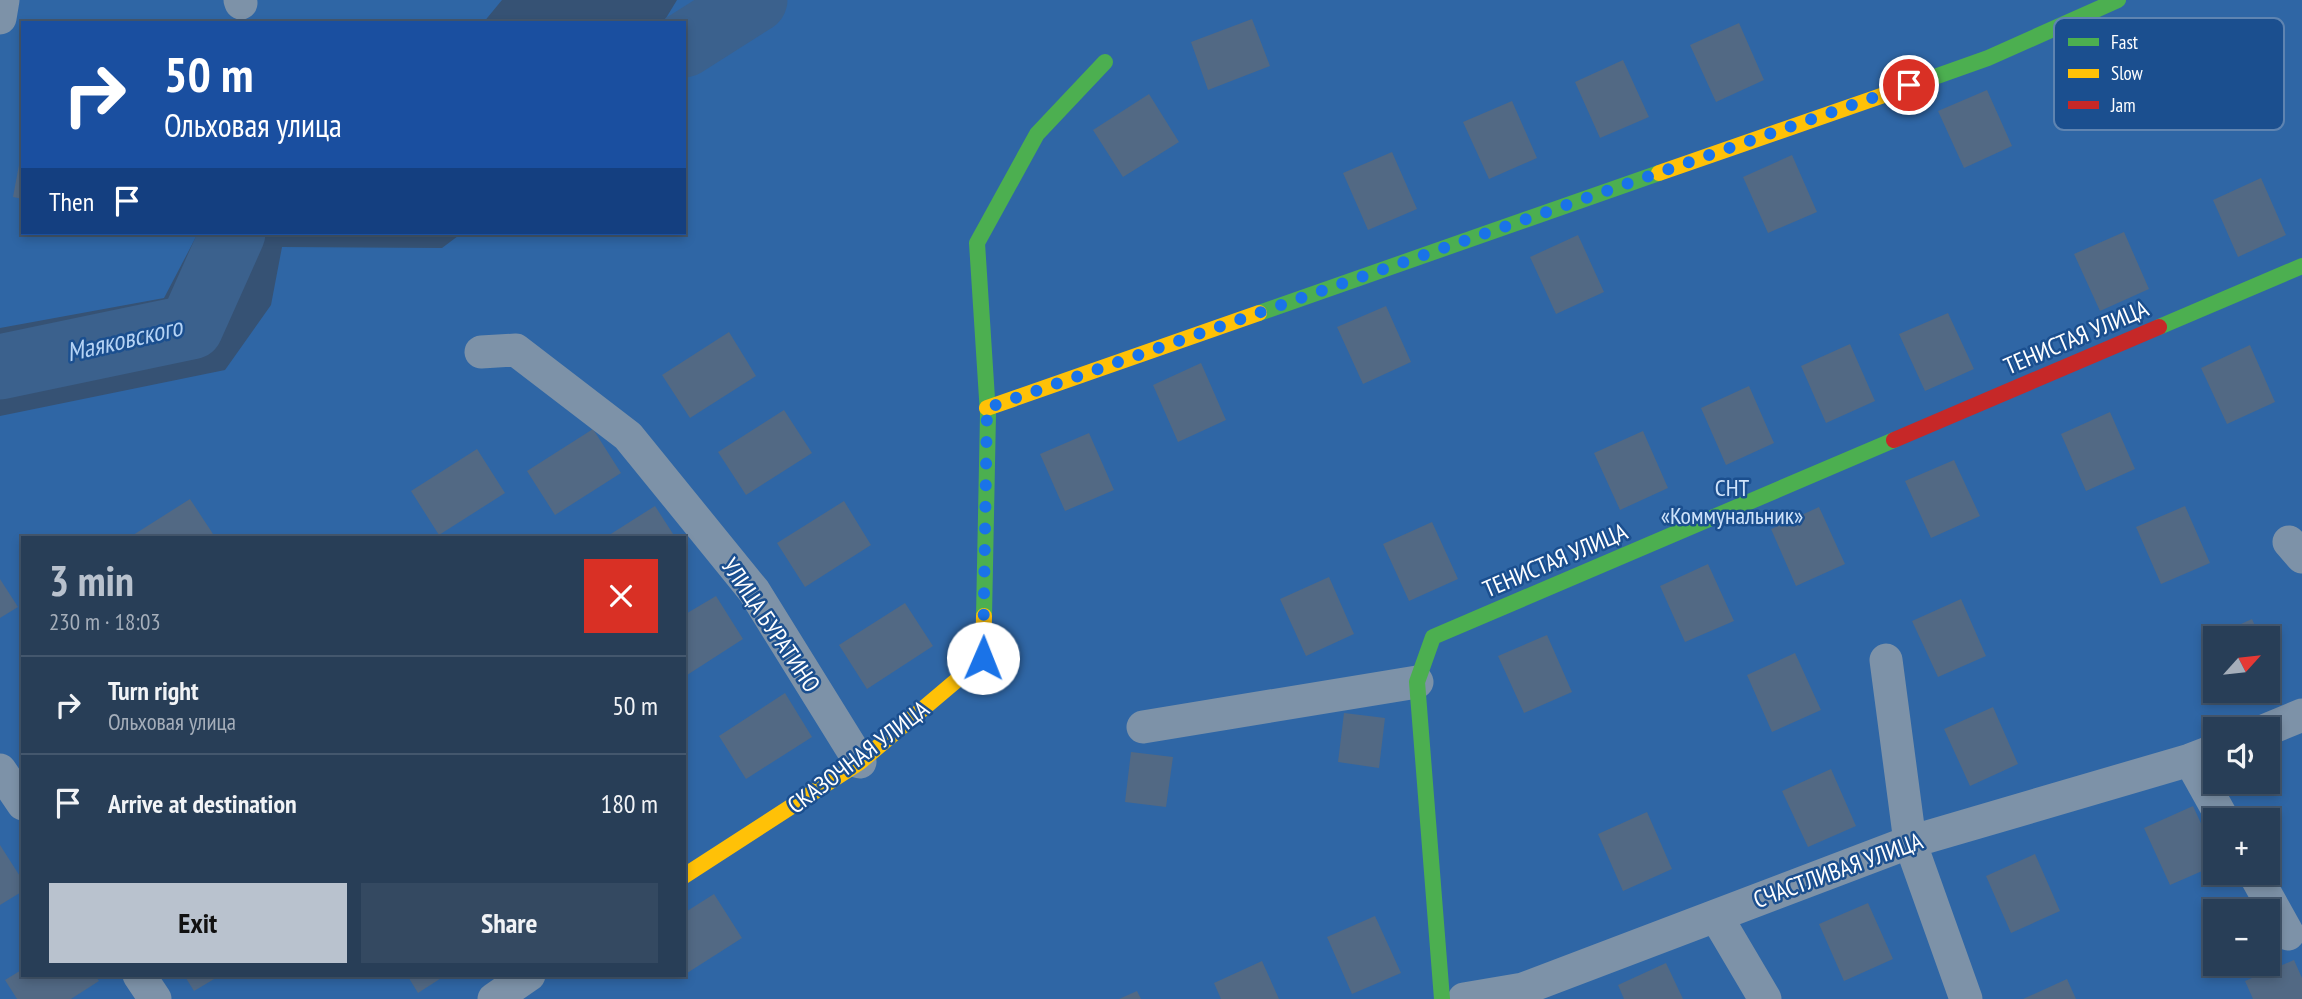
<!DOCTYPE html>
<html lang="en">
<head>
<meta charset="utf-8">
<style>
	body { margin:0; font-family:"PT Sans Narrow",sans-serif; background:#344961; color:#f1f3f6; height:100vh; display:flex; flex-direction:column; font-size:26px; white-space:nowrap }
	* { box-sizing:border-box; margin:0 }
	p { font-size:23px; color:#a5aeba }
	.icon { flex:none; width:38px; height:38px; fill:none; stroke:currentColor; stroke-width:2; stroke-linecap:round; stroke-linejoin:round }
	.map { position:relative; flex:1; overflow:hidden }
	.side { position:absolute; left:21px; top:536px; width:665px; height:441px; display:flex; flex-direction:column; background:#283e57; border-radius:0px; box-shadow:0 4px 10px #0003,0 0 0 2px #44576d }
	.side>* { flex:none }
	.hud { position:absolute; left:21px; top:21px; width:665px; height:214px; border-radius:0px; box-shadow:0 4px 10px #0003,0 0 0 2px #44576d; background:#1a4fa0; color:#fff; overflow:hidden }
	.needle { width:46px; rotate:63deg }
	.buttons { position:absolute; left:2203px; top:626px; display:grid; gap:14px }
	.buttons a { display:grid; place-items:center; width:77px; height:77px; border-radius:0px; background:#283e57; box-shadow:0 4px 10px #0003,0 0 0 2px #44576d; font-size:35px }
	.pin { position:absolute; display:grid; place-items:center; width:60px; height:60px; color:#fff; margin:-30px; border:4px solid #fff; border-radius:50%; box-shadow:0 2px 7px #0007 }
	.me { position:absolute; width:77px; margin:-38px; rotate:1deg; stroke-linejoin:round; filter:drop-shadow(0 0 5px #0008) }
	.turn { display:flex; align-items:center; gap:24px; height:147px; padding:0 28px; font-size:32px }
	.turn .icon { width:91px; height:91px; stroke-width:2.5 }
	.turn b { display:block; font-size:49px; line-height:60px }
	.then { display:flex; align-items:center; height:66px; padding:0 28px; background:#0003; gap:14px; font-size:26px }
	.round { display:grid; place-items:center; flex:none; width:74px; height:74px; border-radius:0px; background:#344961 }
	.overview { display:flex; align-items:center; justify-content:space-between; height:119px; padding:0 28px }
	h1 { font-size:42px; font-weight:600; line-height:52px; color:#b9c2ce }
	.action { display:flex; gap:14px; margin-top:auto; padding:14px 28px }
	.action a { flex:1; height:80px; border-radius:0px; background:#b9c2ce; color:#111; font-size:28px; font-weight:600; line-height:80px; text-align:center }
	.action a+a { background:#344961; color:#f1f3f6 }
	ul { padding:0; list-style:none }
	li { display:flex; align-items:center; gap:21px; height:98px; padding:0 28px; border-top:2px solid #44576d }
	li div { flex:1 }
	li b { display:block; font-size:26px }
	li em { font-style:normal }
	.map>svg:first-child { display:block }
	.green { fill:#2f66a5; fill-rule:evenodd }
	.lines { fill:none; stroke-linecap:round; stroke-linejoin:round }
	.river { stroke:#3b618d; stroke-width:65 }
	.building { fill:#526984 }
	.street { stroke:#7d92a8; stroke-width:33 }
	.fast { stroke:#4caf50; stroke-width:16 }
	.slow { stroke:#ffc107; stroke-width:16 }
	.jam { stroke:#c62828; stroke-width:16 }
	.route { stroke:#1a73e8; stroke-width:12; stroke-dasharray:0 21.6 }
	.labels { text-anchor:middle; dominant-baseline:central; stroke-width:5; stroke-linejoin:round; paint-order:stroke }
	.street-label { font-size:24px; fill:#fff; stroke:#1b4f8f }
	.park-label { font-size:24px; fill:#cfe3fa; stroke:#1b4f8f }
	.water-label { font-size:26px; font-style:italic; fill:#b5d3f5; stroke:#1b4f8f }
	.key { fill:#1b4f8f; stroke:#5f84b1; stroke-width:2 }
	.key-label { font-size:19px; fill:#fff }
</style>
</head>
<body>
<div class="map">
<svg width="2302" height="999" viewBox="0 0 2302 999">
	<rect width="100%" height="100%" fill="#365274"/>
	<!-- green -->
	<path class="green" d="M0,0H502L483,23H23V233H198L164,298L0,328Z
		M677,0H2302V999H0V416L225,370L271,305L282,247L442,248L462,233H684V23H663ZM23,537H684V975H23ZM2216,639H2268V691H2216ZM2216,730H2268V782H2216ZM2216,821H2268V873H2216ZM2216,912H2268V964H2216Z"/>
	<g class="lines">
		<!-- river -->
		<path class="river" d="M684,45L755,0
			M0,367L191,327L233,233"/>
	</g>
	<!-- building -->
	<path class="building" d="M1252,19L1270,66L1208,90L1191,42Z
		M1739,23L1764,80L1716,102L1690,45Z
		M1623,60L1649,117L1600,138L1575,82Z
		M1987,90L2012,146L1964,168L1938,111Z
		M1149,94L1179,142L1123,177L1093,130Z
		M1512,101L1537,158L1489,179L1463,122Z
		M1392,152L1417,209L1368,230L1343,173Z
		M21,154H23V199L13,197Z
		M1792,155L1817,212L1768,233L1743,177Z
		M2261,178L2286,235L2238,257L2213,200Z
		M2124,232L2149,289L2100,311L2074,254Z
		M1578,235L1604,292L1556,314L1530,257Z
		M1386,306L1411,362L1363,384L1337,327Z
		M1948,313L1974,369L1925,391L1899,334Z
		M729,332L756,376L690,418L662,375Z
		M1850,344L1875,401L1826,423L1801,366Z
		M2250,345L2275,402L2227,424L2201,368Z
		M1201,363L1226,420L1178,442L1153,385Z
		M1749,386L1774,443L1726,465L1701,408Z
		M784,410L812,453L746,495L718,452Z
		M2110,412L2135,469L2086,491L2061,434Z
		M593,429L621,473L555,515L527,471Z
		M1643,431L1668,488L1620,510L1594,453Z
		M1089,433L1114,490L1065,511L1040,454Z
		M477,449L505,493L439,535L411,491Z
		M1954,460L1980,516L1931,538L1905,481Z
		M190,499L215,537H130Z
		M844,501L871,545L805,587L777,543Z
		M655,506L675,537H606Z
		M2185,506L2210,563L2161,584L2136,527Z
		M1819,507L1845,564L1796,586L1771,529Z
		M1432,522L1458,579L1409,601L1383,544Z
		M1708,564L1734,621L1685,642L1660,586Z
		M1329,577L1354,634L1306,656L1280,599Z
		M0,579L18,607L0,618Z
		M716,596L743,639L684,677V615Z
		M1961,599L1986,656L1938,677L1912,621Z
		M905,603L933,646L867,689L839,645Z
		M2252,619L2261,639H2216V669L2203,641Z
		M1547,635L1572,692L1524,713L1498,656Z
		M1795,653L1821,710L1772,732L1747,675Z
		M2268,655L2277,676L2268,680Z
		M785,693L812,737L746,779L719,736Z
		M1993,707L2018,764L1970,786L1944,729Z
		M1344,713L1385,718L1379,768L1338,762Z
		M1131,752L1173,757L1166,807L1125,802Z
		M1831,769L1856,826L1808,847L1782,791Z
		M2193,806L2216,856V865L2170,885L2144,828Z
		M1647,812L1672,869L1623,891L1598,834Z
		M0,845L23,881V891L0,905Z
		M2035,854L2060,911L2011,933L1986,876Z
		M714,894L742,938L684,975V913Z
		M1868,903L1893,959L1844,981L1819,924Z
		M1375,916L1401,973L1352,994L1327,937Z
		M2294,960L2302,978V999H2253L2245,981Z
		M1262,961L1279,999H1221L1214,983Z
		M1666,963L1683,999H1624L1618,985Z
		M23,969V975H95L99,981L71,999H17L5,980Z
		M184,975H221L194,991Z
		M407,975H446L418,993Z
		M2067,979L2076,999H2023Z
		M1137,991L1141,999H1119Z"/>
	<g class="lines">
		<!-- street -->
		<path class="street" d="M240,0L241,3
			M0,18L3,0
			M481,352L516,350L628,436L754,591L860,762
			M2289,542L2302,557
			M1886,660L1910,842L1966,999
			M1143,727L1417,682
			M2266,730L2302,715
			M2190,760L2224,821
			M0,770L23,804
			M2254,873L2288,934
			M1716,916L1765,999
			M139,975L155,999
			M494,999L529,975
			M1464,999L1523,989L1910,842L2190,760L2216,750"/>
		<!-- fast -->
		<path class="fast" d="M1881,96L1988,58L2118,0
			M1259,313L1659,173
			M2159,327L2302,266
			M984,616L988,414L977,243L1037,134L1105,62
			M1442,999L1417,682L1433,637L1894,440"/>
		<!-- slow -->
		<path class="slow" d="M1659,173L1881,96
			M987,408L1259,313
			M684,876L860,762L983,658L984,616"/>
		<!-- jam -->
		<path class="jam" d="M1894,440L2159,327"/>
	</g>
	<g class="lines">
		<!-- route -->
		<path class="route" d="M983,658L987,408L1909,85"/>
	</g>
	<g class="labels">
		<!-- street labels -->
		<g class="street-label">
			<text transform="translate(2076 337) rotate(-23)">ТЕНИСТАЯ УЛИЦА</text>
			<text transform="translate(1555 560) rotate(-23)">ТЕНИСТАЯ УЛИЦА</text>
			<text transform="translate(771 625) rotate(56)">УЛИЦА БУРАТИНО</text>
			<text transform="translate(858 757) rotate(-37)">СКАЗОЧНАЯ УЛИЦА</text>
			<text transform="translate(1838 870) rotate(-20)">СЧАСТЛИВАЯ УЛИЦА</text>
		</g>
		<!-- park labels -->
		<g class="park-label">
			<text x="1732" y="487">СНТ<tspan x="1732" dy="28">«Коммунальник»</tspan></text>
		</g>
		<!-- water labels -->
		<g class="water-label">
			<text transform="translate(124 339) rotate(-13)">Маяковского</text>
		</g>
	</g>
	<!-- legend -->
	<rect x="2054" y="18" width="230" height="112" rx="10" class="key"/>
	<rect x="2068" y="38" width="31" height="8" fill="#4caf50"/>
	<rect x="2068" y="69" width="31" height="9" fill="#ffc107"/>
	<rect x="2068" y="101" width="31" height="8" fill="#c62828"/>
	<g class="key-label">
		<text x="2111" y="49">Fast</text>
		<text x="2111" y="80">Slow</text>
		<text x="2111" y="112">Jam</text>
	</g>
</svg>
<div class="buttons">
<a><svg class="needle" viewBox="-14 -14 28 28"><path d="M0-13l5 13h-10z" fill="#e53935"/><path d="M0 13l5-13h-10z" fill="#a5aeba"/></svg></a>
<a><svg class="icon" aria-label="sound" viewBox="0 0 24 24"><path d="M4 9h4l5-4v14l-5-4H4zM17 9q2 3 0 6"/></svg></a>
<a>+</a>
<a>−</a>
</div>
<div class="pin" style="left:1909px;top:85px;background:#d93025"><svg class="icon" aria-label="arrive" viewBox="0 0 24 24"><path d="M6 21V4h12l-3 4 3 4H6"/></svg></div>
<svg class="me" style="left:983px;top:658px" viewBox="-20 -20 40 40"><circle r="19" fill="#fff"/><path d="M0-13L10 11 0 6-10 11z" fill="#1a73e8"/></svg>
<div class="hud">
<div class="turn"><svg class="icon" aria-label="right" viewBox="0 0 24 24"><path d="M7 20v-9h11M14 6l5 5-5 5"/></svg><div><b>50 m</b>Ольховая улица</div></div>
<div class="then">Then<svg class="icon" aria-label="arrive" viewBox="0 0 24 24"><path d="M6 21V4h12l-3 4 3 4H6"/></svg></div>
</div>
<section class="side">
<div class="overview"><div><h1>3 min</h1><p>230 m · 18:03</p></div><a class="round" style="background:#d93025;color:#fff"><svg class="icon" aria-label="close" viewBox="0 0 24 24"><path d="M6 6l12 12M18 6L6 18"/></svg></a></div>
<ul>
<li><svg class="icon" aria-label="right" viewBox="0 0 24 24"><path d="M7 20v-9h11M14 6l5 5-5 5"/></svg><div><b>Turn right</b><p>Ольховая улица</p></div><em>50 m</em></li>
<li><svg class="icon" aria-label="arrive" viewBox="0 0 24 24"><path d="M6 21V4h12l-3 4 3 4H6"/></svg><div><b>Arrive at destination</b></div><em>180 m</em></li>
</ul>
<div class="action"><a>Exit</a><a>Share</a></div>
</section>
</div>
</body>
</html>
